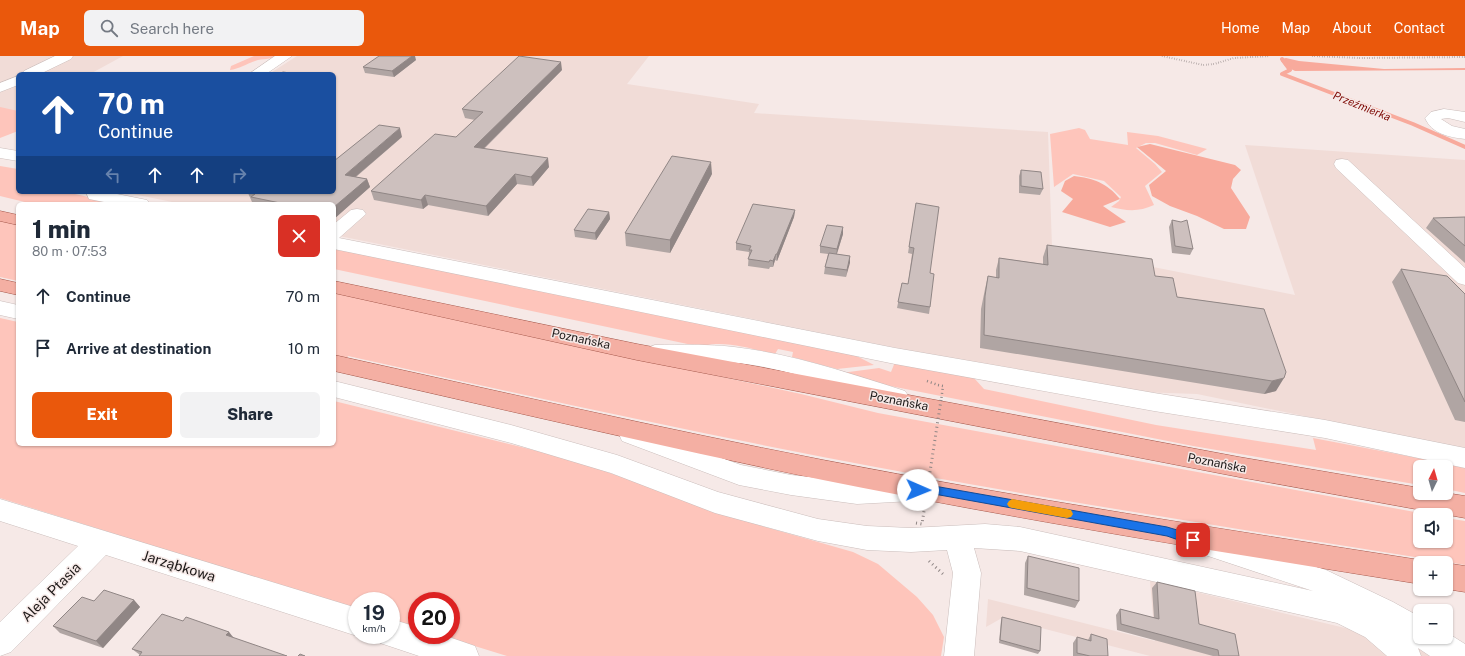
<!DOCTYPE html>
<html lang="en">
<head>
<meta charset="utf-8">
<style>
	body { margin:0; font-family:"Public Sans",sans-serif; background:#f2f2f3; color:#1f2937; height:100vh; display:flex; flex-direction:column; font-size:15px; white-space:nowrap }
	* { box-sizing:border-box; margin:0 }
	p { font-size:13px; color:#747a83 }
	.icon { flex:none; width:22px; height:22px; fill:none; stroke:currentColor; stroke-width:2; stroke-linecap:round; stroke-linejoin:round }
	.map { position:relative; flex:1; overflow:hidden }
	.details { position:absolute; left:16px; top:146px; width:320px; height:244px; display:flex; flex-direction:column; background:#fff; border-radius:6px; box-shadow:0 1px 3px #0004 }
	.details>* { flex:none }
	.banner { position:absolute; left:16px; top:16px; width:320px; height:122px; border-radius:6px; box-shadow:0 1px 3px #0004; background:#1a4fa0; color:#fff; overflow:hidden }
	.needle { width:26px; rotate:5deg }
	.tools { position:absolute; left:1413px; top:404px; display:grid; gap:8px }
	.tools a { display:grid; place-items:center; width:40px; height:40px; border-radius:6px; background:#fff; box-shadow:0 1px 3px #0004; font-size:20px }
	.speed { position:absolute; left:348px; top:536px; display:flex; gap:8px; font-size:20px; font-weight:700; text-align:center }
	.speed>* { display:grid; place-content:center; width:52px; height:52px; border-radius:50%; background:#fff; box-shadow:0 1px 3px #0004; line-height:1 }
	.speed small { font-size:10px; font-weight:400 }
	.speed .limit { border:6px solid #d22; background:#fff; color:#111 }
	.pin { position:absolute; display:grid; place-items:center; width:34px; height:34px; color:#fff; margin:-17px; border-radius:8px; box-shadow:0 2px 6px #0006 }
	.me { position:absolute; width:44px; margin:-22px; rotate:91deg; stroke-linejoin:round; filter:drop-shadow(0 0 3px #0008) }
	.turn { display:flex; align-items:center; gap:14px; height:84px; padding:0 16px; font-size:18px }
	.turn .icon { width:52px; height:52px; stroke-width:2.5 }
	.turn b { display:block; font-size:28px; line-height:34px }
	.lanes { display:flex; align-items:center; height:38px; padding:0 16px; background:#0003; justify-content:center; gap:20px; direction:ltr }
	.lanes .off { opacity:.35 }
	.round { display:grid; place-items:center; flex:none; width:42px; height:42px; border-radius:6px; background:#f2f2f3 }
	.summary { display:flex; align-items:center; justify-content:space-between; height:68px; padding:0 16px }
	h1 { font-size:24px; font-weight:800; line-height:30px }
	.cta { display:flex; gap:8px; margin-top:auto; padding:8px 16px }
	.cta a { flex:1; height:46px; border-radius:6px; background:#ea580c; color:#fff; font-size:16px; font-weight:800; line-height:46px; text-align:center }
	.cta a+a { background:#f2f2f3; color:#1f2937 }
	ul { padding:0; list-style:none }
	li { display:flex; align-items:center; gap:12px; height:52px; padding:0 16px }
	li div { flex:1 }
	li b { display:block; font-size:15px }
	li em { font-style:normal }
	header { display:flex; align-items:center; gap:24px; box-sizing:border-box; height:56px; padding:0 20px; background:#ea580c; color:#fff }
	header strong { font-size:19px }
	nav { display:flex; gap:22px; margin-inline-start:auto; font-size:14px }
	.search { width:280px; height:36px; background:#f2f2f3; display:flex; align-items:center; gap:10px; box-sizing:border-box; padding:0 14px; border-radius:6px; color:#747a83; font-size:15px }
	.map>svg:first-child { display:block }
	.built { fill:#f1dcd7 }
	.green { fill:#fec5bb }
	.water { fill:#f8aa9c }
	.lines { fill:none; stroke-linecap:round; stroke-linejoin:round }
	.stream { stroke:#f8aa9c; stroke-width:4 }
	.minor-casing { stroke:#cbbebc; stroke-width:1 }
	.major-casing { stroke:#a4574a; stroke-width:1 }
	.path-far2 { stroke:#8f8685; stroke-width:2; stroke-dasharray:0.5 2; stroke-linecap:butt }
	.path-far1 { stroke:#8f8685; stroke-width:2.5; stroke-dasharray:1 3; stroke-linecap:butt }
	.path { stroke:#8f8685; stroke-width:3; stroke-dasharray:1 3.5; stroke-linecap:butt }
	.minor { fill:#fff; fill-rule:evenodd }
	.major { fill:#f4afa3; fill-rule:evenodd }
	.path-bridge-far1 { stroke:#8f8685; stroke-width:2.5; stroke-dasharray:1 3; stroke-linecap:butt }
	.path-bridge { stroke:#8f8685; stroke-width:3; stroke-dasharray:1 3.5; stroke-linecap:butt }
	.wall { fill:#b0a5a3 }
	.shaded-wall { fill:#908685 }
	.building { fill:#cdc0be; stroke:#908685 }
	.route { fill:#1a73e8; stroke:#114b97 }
	.slow { fill:#f59e0b }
	.labels { text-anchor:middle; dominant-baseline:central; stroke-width:3; stroke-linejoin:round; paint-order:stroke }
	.far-water-label { font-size:11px; font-style:italic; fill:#7c0600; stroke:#f6e9e7 }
	.street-label { font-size:12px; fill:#1c1817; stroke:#f6e9e7 }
	.near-street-label { font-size:14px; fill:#1c1817; stroke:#f6e9e7 }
</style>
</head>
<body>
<header>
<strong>Map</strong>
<div class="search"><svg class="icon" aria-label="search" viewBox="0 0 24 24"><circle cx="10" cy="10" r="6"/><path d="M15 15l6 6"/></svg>Search here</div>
<nav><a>Home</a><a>Map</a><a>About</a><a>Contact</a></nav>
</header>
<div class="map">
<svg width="1465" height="600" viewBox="0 0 1465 600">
	<rect width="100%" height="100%" fill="#f6e9e7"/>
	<!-- built -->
	<path class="built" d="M0,0H123L90,18H18V57L0,66Z
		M297,0H649L627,28L759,48L754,57L1048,76L1052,191L1295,239L1245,89L1465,104V393L1197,338L1111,335L334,179V148H182L123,136H334V18H269Z
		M1150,525L1391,583L1465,600H1150L1002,562L986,571L988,543L1155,585Z"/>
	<!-- green -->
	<path class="green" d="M254,0H277C270,4 263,2 255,5C246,8 239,13 230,14L231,10Z
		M0,51L18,55V75L0,82Z
		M1079,72L1085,74L1090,83L1128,89L1127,76L1158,80L1207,93L1197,99L1155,87H1146L1136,92L1155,108L1162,116L1145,130L1154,149C1139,156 1127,155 1111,151L1119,145L1121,141L1104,125L1073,118L1054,131L1050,78Z
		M0,110L18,113V136H78L75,138L120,148H33L0,140Z
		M0,164L18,168V225L0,221Z
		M334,193L847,295L874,309L837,313L792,301L793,296L778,293L775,298C756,294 735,287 716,288C709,288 704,291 697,290L334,213Z
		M334,237L801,338L878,357L1431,459H1420V485H1446V462L1465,465V509C1251,475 1036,442 823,401C664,370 506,335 348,300L347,302L334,299Z
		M0,262L18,266V388H334V345L574,404L738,463L853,496L878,508L917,541L933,559L944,581L941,600H507L439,579H451V545H417V572L391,564V545H357V554L0,442Z
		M895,306L974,322L984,333L1156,369L1316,394L1313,382L1465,411V437L1446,433V411H1420V429L1193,390L870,326L841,317L879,312L891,316Z"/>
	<!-- water -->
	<path class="water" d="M1286,2L1299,5L1384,13L1465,12V14L1295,15L1285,10L1281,5L1282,3Z
		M1150,88L1235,109L1241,114L1233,123L1231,132L1250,161L1246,173H1224L1197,160L1170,150L1152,140L1149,129L1166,115L1137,91Z
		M1074,120C1093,122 1107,127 1120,143L1103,150L1126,166L1110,171L1062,156L1073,143L1061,135L1065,125Z"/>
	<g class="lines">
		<!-- stream -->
		<path class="stream" d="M1282,3L1290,14L1282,18L1413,68L1465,91"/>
		<!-- minor casing -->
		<g class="minor-casing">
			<path id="minor" d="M55,0H73L71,3L40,18H22L24,15Z
				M275,0H292L266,18H249Z
				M18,20V29L0,36V27Z
				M1444,53L1465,56V66L1448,62L1441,63L1452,70L1465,73V83C1449,81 1432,78 1425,62L1431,56Z
				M0,92L18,95V105L0,102Z
				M1342,103L1348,104L1465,212V229L1458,227L1336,112L1334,108L1336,104Z
				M86,136H107L147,144L150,148H114L89,143Z
				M357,153L363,154L366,158L339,182L895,292L1154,337L1325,364L1465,392V412L1325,382L1154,355L895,308L334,193V168L351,154Z
				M0,245L18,249V263L0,259Z
				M655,289C681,289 708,288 734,291C793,298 849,317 905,335L909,341L905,347L897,349C851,336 806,319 759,310C724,304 690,304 655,305L647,302L644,297L647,292Z
				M334,325L511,369L617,399L718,436L818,463L867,470L911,472L985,468L1020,471L1313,535L1202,498L1198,490L1202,482L1212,478L1326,514L1393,546L1420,561V581H1446V576L1465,588V600H1430L1418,592L1421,600H1387L1365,581L1337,567L1020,495L974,492L981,517L974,600H944L953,517L947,494L911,496L867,494L818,485L715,457L611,417L511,387L334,341Z
				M631,369L741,409L791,419L857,426L912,425L921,428L925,435L921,442L912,445L857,448L791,439L739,429L622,385L619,378L622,371Z
				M0,443L357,552V579H359L357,580L106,499L11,596L0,600V566L78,490L0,465Z
				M391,563L417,571V579H443L475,590L479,600H419L380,587L377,579H391Z"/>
		</g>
		<!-- major casing -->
		<g class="major-casing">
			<path id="major" d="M0,155L18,159V169L0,165Z
				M0,223L18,227V239L0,235Z
				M334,225L637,288L1239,401L1420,432V437H1446L1465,440V462L1239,421L637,304L334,237Z
				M334,299C497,335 659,372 823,404C1021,442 1221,473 1420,504L1429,507H1420V528C1221,496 1021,464 823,424C659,390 497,352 334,315Z
				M1446,507L1465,510V536L1446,533Z"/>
		</g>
		<!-- path-far2 -->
		<path class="path-far2" d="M1162,0L1203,9L1214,8L1234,2L1270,0
			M1312,0L1360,2L1465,1"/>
		<!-- path-far1 -->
		<path class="path-far1" d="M927,325L938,329"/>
		<!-- path -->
		<path class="path" d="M929,505L943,518"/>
		<!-- minor -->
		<use href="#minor" class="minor"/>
		<!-- major -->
		<use href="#major" class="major"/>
		<!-- path-bridge-far1 -->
		<path class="path-bridge-far1" d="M938,329L943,330L941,345"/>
		<!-- path-bridge -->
		<path class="path-bridge" d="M916,467L922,468L941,344"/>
	</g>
	<!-- wall -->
	<path class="wall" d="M416,4L394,21L365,17L363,11Z
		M562,14L484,93L549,111L533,130L517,128L488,160L428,149L423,153L374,144L371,135L456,81L475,64L465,62L462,53Z
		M402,81L356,121L367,123L370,131L334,163V148H255L254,146H252L248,137L334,136Z
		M1021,114L1043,133L1040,139L1019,137V120Z
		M712,118L670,197L626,190L625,177Z
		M916,147L930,217V251L929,258L897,252L902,227L908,228L912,198L908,197Z
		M795,154L794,161L777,205L775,204L773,211H770L769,213L748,210L749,196L736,194V187Z
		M609,156L610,163L596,184L575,181L574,174Z
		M1465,161V207L1426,172L1433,162Z
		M1172,164L1193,193L1190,199L1172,197L1169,171Z
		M843,171V178L837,198L850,200L846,221L824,218L825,211L828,198L820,197V190Z
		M1047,189L1155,220L1177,241L1264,253L1276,335L1264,338L980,292L981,253L985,233L988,220L996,222V214L999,202L1043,208V201Z
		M1401,213L1465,238V366L1455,364L1392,226Z
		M1028,500L1079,545L1075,552L1024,539L1025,507Z
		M1157,526L1199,568L1239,600H1213L1117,574L1116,559L1120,553L1154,562L1152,532Z
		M134,544L140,551L103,592L60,577L53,570Z
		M1002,561L1040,595L1038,598L999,587L1001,564Z
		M183,565L229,576L234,582L140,599L132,593Z
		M1091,578L1108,600H1073V587L1077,581L1088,584Z"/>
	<!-- shaded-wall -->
	<path class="shaded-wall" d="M412,0H415L416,4L394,21L392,15Z
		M561,6L562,14L476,100L474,91Z
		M400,72L402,81L348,127L345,119Z
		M548,102L549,111L533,130L531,121Z
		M711,106L712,118L670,197V184Z
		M515,118L517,128L488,160L486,150Z
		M367,123L370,131L334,163V151Z
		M425,139L428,149L423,153L421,144Z
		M795,154L794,161L777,205V198Z
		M609,156L610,163L596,184L595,177Z
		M843,171V178L836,200L837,193Z
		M776,198L775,204L773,211V205Z
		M850,200V207L846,221L847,214Z
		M1284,322L1276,335L1264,338L1272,325Z
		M134,544L140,551L103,592L96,585Z
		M229,576L234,583L226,579Z"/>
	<!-- building -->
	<path class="building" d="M379,0H412L392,15L363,11Z
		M519,0L561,6L474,91L548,102L531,121L515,118L486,150L425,139L421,144L371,135L435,78L456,81L483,56L462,53Z
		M283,16L297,18H279Z
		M379,69L400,72L345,119L367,123L334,151V148H285L251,141L255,138L248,137L250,136H334V105Z
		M672,100L711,106L670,184L625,177Z
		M1021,114L1041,116L1043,133L1021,130Z
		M916,147L939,151L930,217L934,218L930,251L898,246L902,227L908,228L914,192L909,191Z
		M753,148L795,154L777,198H776L773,205L770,204L769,206L748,203L752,194H749L751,190L736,187Z
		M588,153L609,156L595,177L574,174Z
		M1465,161V190L1433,162Z
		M1172,164L1181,166L1187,164L1193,193L1175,190Z
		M827,169L843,171L837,193L820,190Z
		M1047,189L1152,203L1155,220L1173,222L1177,241L1264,253L1286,316L1284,322L1272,325L984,279L985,240L988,220L999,222V202L1048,209Z
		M829,197L850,200L847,214L825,211Z
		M1401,213L1447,220L1465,238V346Z
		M1028,500L1079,512V545L1027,532Z
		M1157,526L1195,535L1199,568L1235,578L1239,600H1219L1218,594L1121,568L1120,553L1159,563Z
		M104,534L134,544L96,585L53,570L82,541L94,545Z
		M162,558L183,565L186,561L229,576L226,579L287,600H139L142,596L132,593Z
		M1002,561L1041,571L1040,595L1000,584Z
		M1091,578L1107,583L1108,600H1090L1077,597V581L1091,585Z
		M300,598L305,600H298Z"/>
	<!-- route -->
	<path class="route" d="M918,430H934L1167,471L1197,480L1198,484L1197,487L1193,489L1167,480L934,438L918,439L913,434Z"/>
	<!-- slow -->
	<path class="slow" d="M1012,443L1067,453L1071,454L1073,458L1071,461L1067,462L1012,452L1009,451L1007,448L1009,445Z"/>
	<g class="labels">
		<!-- far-water labels -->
		<g class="far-water-label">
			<text transform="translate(1362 50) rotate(22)">Przeźmierka</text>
		</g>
		<!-- street labels -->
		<g class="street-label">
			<text transform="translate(581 283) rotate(12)">Poznańska</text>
			<text transform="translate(899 345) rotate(11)">Poznańska</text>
			<text transform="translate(1217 407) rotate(11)">Poznańska</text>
		</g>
		<!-- near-street labels -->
		<g class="near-street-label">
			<text transform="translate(179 510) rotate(17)">Jarząbkowa</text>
			<text transform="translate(51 536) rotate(-45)">Aleja Ptasia</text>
		</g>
	</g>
</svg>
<div class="tools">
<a><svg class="needle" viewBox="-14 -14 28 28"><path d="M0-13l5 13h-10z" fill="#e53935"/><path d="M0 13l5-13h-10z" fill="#747a83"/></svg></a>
<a><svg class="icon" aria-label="sound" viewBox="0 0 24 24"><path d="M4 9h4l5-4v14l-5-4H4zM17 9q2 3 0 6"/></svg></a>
<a>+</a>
<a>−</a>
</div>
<div class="speed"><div>19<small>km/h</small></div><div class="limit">20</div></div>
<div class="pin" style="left:1193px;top:484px;background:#d93025"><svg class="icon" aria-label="arrive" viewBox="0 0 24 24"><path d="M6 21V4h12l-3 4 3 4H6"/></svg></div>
<svg class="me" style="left:918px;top:434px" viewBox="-20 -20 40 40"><circle r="19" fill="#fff"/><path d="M0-13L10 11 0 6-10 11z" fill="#1a73e8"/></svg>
<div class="banner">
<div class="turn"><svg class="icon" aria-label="ahead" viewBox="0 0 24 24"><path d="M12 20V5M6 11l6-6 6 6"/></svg><div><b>70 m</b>Continue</div></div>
<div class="lanes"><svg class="icon off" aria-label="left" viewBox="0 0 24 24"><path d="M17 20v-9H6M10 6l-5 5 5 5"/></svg><svg class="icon" aria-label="ahead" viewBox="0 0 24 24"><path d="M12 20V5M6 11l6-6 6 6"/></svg><svg class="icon" aria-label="ahead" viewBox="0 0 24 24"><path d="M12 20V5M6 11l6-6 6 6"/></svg><svg class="icon off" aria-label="right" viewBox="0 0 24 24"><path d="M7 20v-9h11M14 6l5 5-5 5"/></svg></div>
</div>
<section class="details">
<div class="summary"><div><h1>1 min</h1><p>80 m · 07:53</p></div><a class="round" style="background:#d93025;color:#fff"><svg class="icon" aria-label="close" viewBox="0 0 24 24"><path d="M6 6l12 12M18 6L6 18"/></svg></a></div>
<ul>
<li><svg class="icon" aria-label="ahead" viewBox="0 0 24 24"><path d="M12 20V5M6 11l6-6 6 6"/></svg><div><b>Continue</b></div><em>70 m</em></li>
<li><svg class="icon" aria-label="arrive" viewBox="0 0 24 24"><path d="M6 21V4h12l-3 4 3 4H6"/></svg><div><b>Arrive at destination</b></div><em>10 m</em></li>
</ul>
<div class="cta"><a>Exit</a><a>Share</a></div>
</section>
</div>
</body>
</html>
